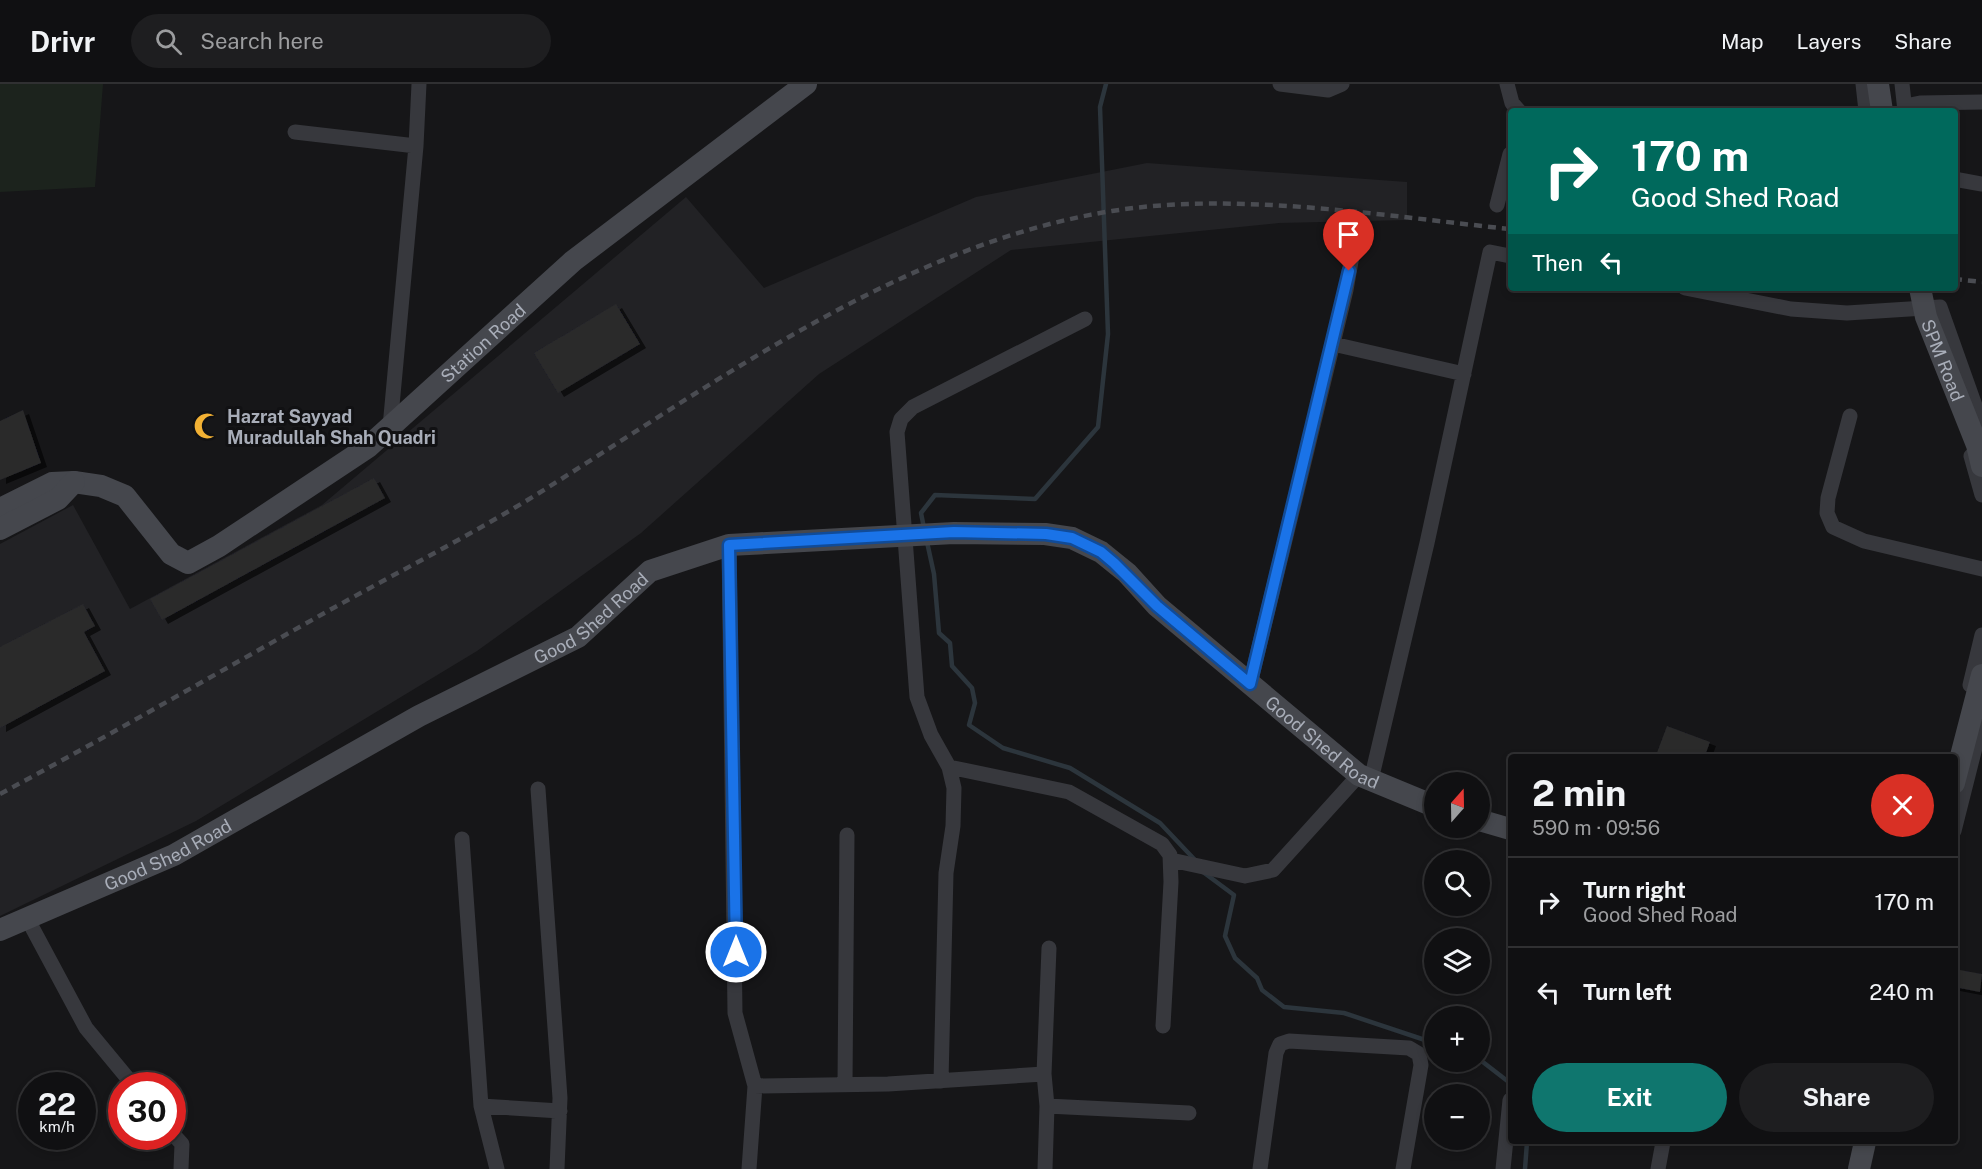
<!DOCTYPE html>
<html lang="en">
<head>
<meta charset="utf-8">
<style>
	body { margin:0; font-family:"Public Sans",sans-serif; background:#1e1e20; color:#f1f3f6; height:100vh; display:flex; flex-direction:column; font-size:22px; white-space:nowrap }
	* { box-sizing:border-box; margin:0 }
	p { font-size:20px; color:#9c9d9f }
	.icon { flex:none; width:33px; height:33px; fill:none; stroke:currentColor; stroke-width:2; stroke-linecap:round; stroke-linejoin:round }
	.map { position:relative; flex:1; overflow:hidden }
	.side { position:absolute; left:1508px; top:670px; width:450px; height:390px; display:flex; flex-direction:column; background:#101012; border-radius:6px; box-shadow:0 3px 9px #0003,0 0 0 2px #303032 }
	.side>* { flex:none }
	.top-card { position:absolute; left:1508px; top:24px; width:450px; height:183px; border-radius:6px; box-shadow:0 3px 9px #0003,0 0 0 2px #303032; background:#00695c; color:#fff; overflow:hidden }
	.needle { width:39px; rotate:20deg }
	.controls { position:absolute; left:1424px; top:688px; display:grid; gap:12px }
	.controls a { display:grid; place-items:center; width:66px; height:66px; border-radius:50%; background:#101012; box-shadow:0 3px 9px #0003,0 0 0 2px #303032; font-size:30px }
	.speed { position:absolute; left:18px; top:988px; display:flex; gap:12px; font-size:30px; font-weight:700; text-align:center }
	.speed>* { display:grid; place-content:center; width:78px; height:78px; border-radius:50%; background:#101012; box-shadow:0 3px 9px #0003,0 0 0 2px #303032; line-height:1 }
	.speed small { font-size:15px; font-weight:400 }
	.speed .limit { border:9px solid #d22; background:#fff; color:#111 }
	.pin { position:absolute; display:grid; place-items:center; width:51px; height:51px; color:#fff; margin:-62px -26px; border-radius:50% 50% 50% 0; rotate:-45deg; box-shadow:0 0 6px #0007 }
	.pin .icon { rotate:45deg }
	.me { position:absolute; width:66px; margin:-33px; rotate:0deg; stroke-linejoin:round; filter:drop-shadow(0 0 4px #0008) }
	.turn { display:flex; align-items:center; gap:21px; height:126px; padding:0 24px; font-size:27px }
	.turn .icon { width:78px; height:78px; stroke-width:2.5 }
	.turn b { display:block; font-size:42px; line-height:51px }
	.then { display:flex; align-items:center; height:57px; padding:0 24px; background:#0003; gap:12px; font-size:22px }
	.round { display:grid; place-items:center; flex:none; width:63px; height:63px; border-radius:32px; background:#1e1e20 }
	.overview { display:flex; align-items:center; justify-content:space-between; height:102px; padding:0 24px }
	h1 { font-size:36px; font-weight:700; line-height:45px }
	.button { display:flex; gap:12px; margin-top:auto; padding:12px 24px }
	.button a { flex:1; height:69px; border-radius:36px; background:#0f766e; color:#fff; font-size:24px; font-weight:700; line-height:69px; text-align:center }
	.button a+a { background:#1e1e20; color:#f1f3f6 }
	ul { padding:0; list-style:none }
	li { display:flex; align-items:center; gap:18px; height:90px; padding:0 24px; border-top:2px solid #303032 }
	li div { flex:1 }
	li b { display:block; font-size:22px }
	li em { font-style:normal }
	header { display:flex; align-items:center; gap:36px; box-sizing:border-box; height:84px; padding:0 30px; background:#101012; border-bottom:2px solid #303032 }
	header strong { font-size:28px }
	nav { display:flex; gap:33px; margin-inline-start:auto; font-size:21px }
	.search { width:420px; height:54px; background:#1e1e20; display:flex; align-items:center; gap:15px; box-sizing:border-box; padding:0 21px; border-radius:33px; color:#9c9d9f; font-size:22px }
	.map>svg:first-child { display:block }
	.built { fill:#222225 }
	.green { fill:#1c231d }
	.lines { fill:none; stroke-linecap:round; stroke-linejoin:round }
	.stream { stroke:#2c353c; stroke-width:4.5 }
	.building { fill:#29292c; filter:url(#shadow) }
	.street { stroke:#37383d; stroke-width:15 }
	.secondary { stroke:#45474d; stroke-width:22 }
	.rail { stroke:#4a4c52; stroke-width:4.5; stroke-dasharray:8 6; stroke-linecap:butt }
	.secondary-bridge { stroke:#45474d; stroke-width:22 }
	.route-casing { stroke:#114b97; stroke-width:15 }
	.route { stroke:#1a73e8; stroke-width:10 }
	.labels { text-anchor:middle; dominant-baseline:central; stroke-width:6; stroke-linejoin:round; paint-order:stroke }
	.street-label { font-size:18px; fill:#a8adb8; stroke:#111113 }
	.poi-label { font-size:18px; font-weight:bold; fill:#a8adb8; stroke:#111113; text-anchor:start }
</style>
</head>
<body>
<header>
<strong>Drivr</strong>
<div class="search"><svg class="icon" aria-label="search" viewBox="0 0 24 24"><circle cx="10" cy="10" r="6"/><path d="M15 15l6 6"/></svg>Search here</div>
<nav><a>Map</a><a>Layers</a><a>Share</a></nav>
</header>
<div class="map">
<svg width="1982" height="1085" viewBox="0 0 1982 1085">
	<defs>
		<filter id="shadow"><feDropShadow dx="6" dy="4" stdDeviation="0" flood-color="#0009"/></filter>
	</defs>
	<rect width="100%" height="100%" fill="#161618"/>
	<!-- built -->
	<path class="built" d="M1147,79L1407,98V136L1279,139L1011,166L819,290L641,449L477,567L196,737L0,832V460L73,421L130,525L322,421L686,113L764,204L976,113Z"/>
	<!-- green -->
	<path class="green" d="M0,0H103L95,103L0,108Z"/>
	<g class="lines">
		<!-- stream -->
		<path class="stream" d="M924,444L921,429L935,411L1035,415L1098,343L1108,250L1100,23L1106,0
			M927,458L934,490L939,549L950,559L952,582L972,604L975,619L969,641L1003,664L1070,684L1160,739L1195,776
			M1203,788L1234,811L1225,852L1235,874L1257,894L1262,906L1284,923L1344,929L1434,959
			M1479,975L1510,999
			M1525,1085L1527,1058"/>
	</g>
	<!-- building -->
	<path class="building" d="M616,220L640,260L558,309L534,269Z
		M23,326L41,379L0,396V337Z
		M374,394L385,414L162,536L150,515Z
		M83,520L95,542L84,548L105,587L0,644V563Z
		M1667,642L1710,658L1704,674H1655Z
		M1954,885L1982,890L1980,908L1954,903Z"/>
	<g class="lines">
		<!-- street -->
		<path class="street" d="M1280,0L1328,6L1342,0
			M1507,0L1512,19L1519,27
			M1863,0L1866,27
			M1902,0L1905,27
			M1905,22L1920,19L1982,18
			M295,48L416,62L419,0
			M1954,95L1982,100
			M1497,121L1510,70
			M1685,204L1791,225L1847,229L1940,223L1982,341
			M1333,260L1464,290
			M1850,332L1828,414L1827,429L1833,443L1864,457L1982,485
			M390,343L416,62
			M1971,372L1982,411
			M729,461L735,929L755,1002L749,1085
			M1250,600L1346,206L1356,149
			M1970,601L1982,551
			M949,683L1069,708L1162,760L1170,771L1171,798L1163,942
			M1371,696L1427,459L1490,168L1510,172
			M538,705L560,1014L557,1085
			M1954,747L1982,636
			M462,755L481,1022L560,1027
			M1171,776L1245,792L1273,786L1359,691
			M27,834L86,944L134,1002
			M941,997L946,789L953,742L954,704L949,683L931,651L917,613L897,348L901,335L913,323L1085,235
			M845,1001L847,751
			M755,1002L888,1000L1044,990
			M481,1022L497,1085
			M1047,1022L1189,1029
			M172,1049L182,1060L181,1085
			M1045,1085L1047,1022L1044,990L1049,864
			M1260,1085L1276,969L1280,960L1289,957L1409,964L1419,970L1421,981L1403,1085
			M1503,1085L1510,1016
			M1658,1085L1663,1058"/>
		<!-- secondary -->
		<g class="secondary">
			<path d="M1878,0L1882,27"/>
			<path id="s1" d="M0,425L52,399L74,398L101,402L125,412L171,470L188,479L219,462L368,363L573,177L806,0"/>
			<path d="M0,445L58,415L74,398"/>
			<path d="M1954,699L1982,591"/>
			<path d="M1479,736L1510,745"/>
			<path id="s2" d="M0,846L174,771L419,632L578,553L650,487L729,461L954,449L1045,450L1072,454L1101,468L1127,489L1157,522L1359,691L1434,722"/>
			<path d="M1859,1085L1865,1058"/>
		</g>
		<!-- rail -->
		<path class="rail" d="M1954,195L1982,198
			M0,710C110,651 219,588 328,527C398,488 471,451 539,409C714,300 903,160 1112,127C1238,107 1383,132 1510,145"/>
		<!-- secondary-bridge -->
		<path class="secondary-bridge" id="s3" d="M1920,204L1926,233L1977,361L1982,382"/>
	</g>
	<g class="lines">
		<!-- route casing -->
		<g class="route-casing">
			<path id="route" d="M736,868L729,461L954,448L1046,450L1072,454L1101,468L1114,479L1157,522L1250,600L1349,187"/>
		</g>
		<!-- route -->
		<use href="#route" class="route"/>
	</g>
	<!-- icons -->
	<defs>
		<g id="mosque-bare" transform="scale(2.07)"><path d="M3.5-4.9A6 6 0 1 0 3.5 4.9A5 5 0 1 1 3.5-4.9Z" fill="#f2b134" stroke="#111113" stroke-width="2.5" paint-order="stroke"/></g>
	</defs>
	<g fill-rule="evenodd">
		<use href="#mosque-bare" x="207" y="342"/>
	</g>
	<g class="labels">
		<!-- street labels -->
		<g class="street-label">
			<text stroke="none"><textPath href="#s1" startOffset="596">Station Road</textPath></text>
			<text stroke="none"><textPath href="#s3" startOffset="76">SPM Road</textPath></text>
			<text stroke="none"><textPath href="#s2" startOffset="670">Good Shed Road</textPath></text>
			<text stroke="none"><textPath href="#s2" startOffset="1498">Good Shed Road</textPath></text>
			<text stroke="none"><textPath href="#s2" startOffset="184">Good Shed Road</textPath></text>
		</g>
		<!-- poi labels -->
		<g class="poi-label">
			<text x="227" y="332">Hazrat Sayyad<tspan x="227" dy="21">Muradullah Shah Quadri</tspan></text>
		</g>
	</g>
</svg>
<div class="controls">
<a><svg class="needle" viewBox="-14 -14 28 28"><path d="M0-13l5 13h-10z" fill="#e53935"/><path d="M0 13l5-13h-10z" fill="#9c9d9f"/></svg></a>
<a><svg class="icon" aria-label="search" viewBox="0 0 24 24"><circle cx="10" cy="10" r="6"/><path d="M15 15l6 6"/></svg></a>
<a><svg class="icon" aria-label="layers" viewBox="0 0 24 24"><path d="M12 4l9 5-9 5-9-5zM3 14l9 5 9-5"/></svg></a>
<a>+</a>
<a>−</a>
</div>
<div class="speed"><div>22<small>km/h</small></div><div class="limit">30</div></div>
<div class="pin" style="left:1349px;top:187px;background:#d93025"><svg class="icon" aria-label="arrive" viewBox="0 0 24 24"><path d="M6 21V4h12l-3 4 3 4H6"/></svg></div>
<svg class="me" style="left:736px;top:868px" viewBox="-20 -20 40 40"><circle r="17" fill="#1a73e8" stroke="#fff" stroke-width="3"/><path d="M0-11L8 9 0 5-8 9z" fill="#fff"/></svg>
<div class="top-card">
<div class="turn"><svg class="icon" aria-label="right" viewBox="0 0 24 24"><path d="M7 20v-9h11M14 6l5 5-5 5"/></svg><div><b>170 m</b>Good Shed Road</div></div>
<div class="then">Then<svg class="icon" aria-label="left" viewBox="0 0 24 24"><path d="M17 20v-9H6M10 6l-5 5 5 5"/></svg></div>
</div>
<section class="side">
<div class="overview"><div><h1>2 min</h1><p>590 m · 09:56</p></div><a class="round" style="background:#d93025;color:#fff"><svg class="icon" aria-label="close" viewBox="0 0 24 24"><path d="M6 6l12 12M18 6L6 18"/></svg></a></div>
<ul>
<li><svg class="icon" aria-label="right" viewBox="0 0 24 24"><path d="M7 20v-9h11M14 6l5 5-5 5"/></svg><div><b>Turn right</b><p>Good Shed Road</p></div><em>170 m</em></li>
<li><svg class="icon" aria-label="left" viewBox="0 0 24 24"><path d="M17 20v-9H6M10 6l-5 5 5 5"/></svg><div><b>Turn left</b></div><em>240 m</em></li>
</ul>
<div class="button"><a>Exit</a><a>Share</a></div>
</section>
</div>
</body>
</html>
